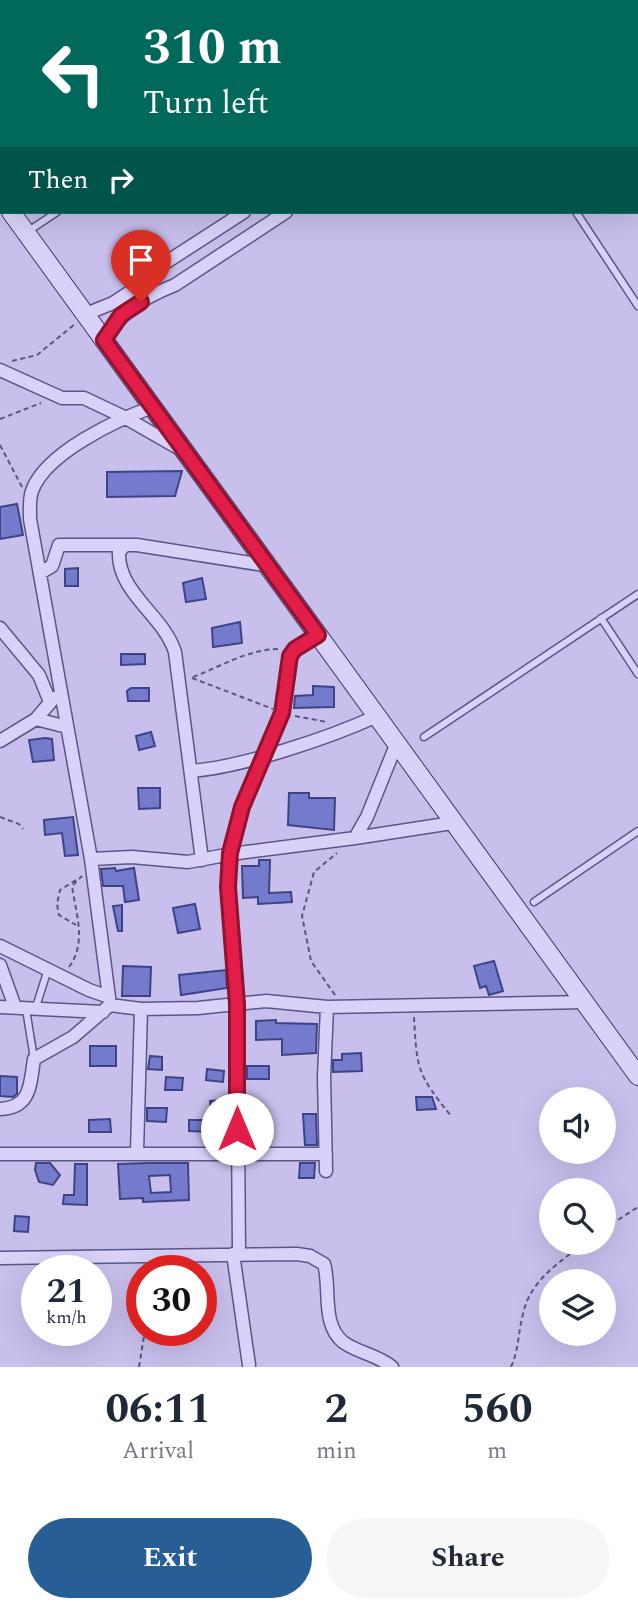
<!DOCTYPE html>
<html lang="en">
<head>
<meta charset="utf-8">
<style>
	body { margin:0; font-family:Spectral,serif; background:#f6f6f7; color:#1f2937; height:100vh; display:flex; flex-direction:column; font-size:26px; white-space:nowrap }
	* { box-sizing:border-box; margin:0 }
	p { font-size:23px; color:#747a83 }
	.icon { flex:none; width:38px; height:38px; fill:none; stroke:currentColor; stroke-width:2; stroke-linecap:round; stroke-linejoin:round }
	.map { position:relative; height:1367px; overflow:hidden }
	.panel { display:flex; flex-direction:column; background:#fff; flex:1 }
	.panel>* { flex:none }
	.top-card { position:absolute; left:0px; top:0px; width:639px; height:214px; box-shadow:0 7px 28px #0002; background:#00695c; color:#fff; overflow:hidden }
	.tools { position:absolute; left:539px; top:1087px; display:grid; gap:14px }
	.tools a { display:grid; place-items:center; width:77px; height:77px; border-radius:50%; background:#fff; box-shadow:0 7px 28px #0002; font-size:35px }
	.speed { position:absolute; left:21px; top:1255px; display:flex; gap:14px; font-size:35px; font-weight:700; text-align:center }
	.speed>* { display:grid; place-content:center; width:91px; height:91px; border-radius:50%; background:#fff; box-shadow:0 7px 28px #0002; line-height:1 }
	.speed small { font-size:18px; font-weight:400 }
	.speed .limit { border:10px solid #d22; background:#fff; color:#111 }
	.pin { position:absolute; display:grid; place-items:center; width:60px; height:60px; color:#fff; margin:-72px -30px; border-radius:50% 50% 50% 0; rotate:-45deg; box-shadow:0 0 7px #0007 }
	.pin .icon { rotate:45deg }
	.me { position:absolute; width:77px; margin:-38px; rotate:0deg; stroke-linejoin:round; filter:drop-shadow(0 0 5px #0008) }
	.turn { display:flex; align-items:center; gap:24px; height:147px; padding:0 28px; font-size:32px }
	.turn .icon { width:91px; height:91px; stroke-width:2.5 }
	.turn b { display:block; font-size:49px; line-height:60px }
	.then { display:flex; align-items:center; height:66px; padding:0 28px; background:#0003; gap:14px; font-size:26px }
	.eta { display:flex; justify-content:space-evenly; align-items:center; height:119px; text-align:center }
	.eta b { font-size:42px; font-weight:700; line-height:49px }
	.cta { display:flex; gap:14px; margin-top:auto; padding:14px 28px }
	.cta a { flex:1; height:80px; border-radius:42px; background:#275e95; color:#fff; font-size:28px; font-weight:700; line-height:80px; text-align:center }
	.cta a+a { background:#f6f6f7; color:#1f2937 }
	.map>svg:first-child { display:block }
	.building { fill:#747bcc; stroke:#3d4485; stroke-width:2; fill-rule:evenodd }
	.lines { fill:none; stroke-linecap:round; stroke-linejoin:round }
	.lane-casing { stroke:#595786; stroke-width:9 }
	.street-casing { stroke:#595786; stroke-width:15 }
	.secondary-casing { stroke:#3b3b67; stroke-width:20 }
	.path { stroke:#595786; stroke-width:2; stroke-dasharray:5 3.5; stroke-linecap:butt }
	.lane { stroke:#dad1f8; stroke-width:6 }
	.street { stroke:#dad1f8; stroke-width:12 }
	.secondary { stroke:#dad1f8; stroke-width:18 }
	.route-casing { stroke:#92132f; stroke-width:18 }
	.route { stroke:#e11d48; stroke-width:12 }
</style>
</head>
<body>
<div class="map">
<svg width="638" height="1367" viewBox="0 0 638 1367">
	<rect width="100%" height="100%" fill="#c8bfed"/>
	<!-- building -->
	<path class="building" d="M182,471L175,496L107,497V472Z
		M17,504L23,535L0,539V507Z
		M78,568V586H65V569Z
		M202,578L206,599L186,602L183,583Z
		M240,622L242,643L213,647L212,628Z
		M121,654H145V664L121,665Z
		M313,686L334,687V707L294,708L295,696L313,695Z
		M131,688H149V701H128L127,691Z
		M151,732L155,746L139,750L136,736Z
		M45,738L52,739L54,760L33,762L29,740Z
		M138,788H160V808L139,809Z
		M289,793H309V798H335L334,830L288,825Z
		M73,817L78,855L65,856L62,833L45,835L44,820Z
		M259,860H270L269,893L291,892L292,902L258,904V897L243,898L242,866H259Z
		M115,868L116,871L134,868L139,900L125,902L123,886H103L101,869Z
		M195,904L200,929L178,933L173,908Z
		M122,905V931H118L113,906Z
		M494,961L503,991L489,995L486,986L480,988L474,966Z
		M123,966L151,967L150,996H122Z
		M226,970L227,988L181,995L179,975Z
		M276,1020V1023L317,1024L316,1053L282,1055V1039L256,1040V1021Z
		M90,1046H116V1066H90Z
		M361,1053L362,1071L333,1072V1060H342V1054Z
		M150,1056L162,1057V1070L148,1069Z
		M247,1066H269V1079H247Z
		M207,1069L224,1071L223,1082L206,1080Z
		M0,1076L17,1077V1094L13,1097L0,1096Z
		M166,1077L183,1078L182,1090H165Z
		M416,1097H432L436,1109L417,1110Z
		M224,1100V1142H213V1132L189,1131V1120H212L210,1101Z
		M147,1108H167L166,1122L147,1121Z
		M303,1114H316L317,1145H305Z
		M110,1119L111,1132H89V1120Z
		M36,1163H50L60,1175L53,1185L39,1182L35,1170Z
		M149,1163H188L189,1200L143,1202V1198L120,1199L118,1164ZM170,1175L171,1192L151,1193L149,1176Z
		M300,1163H315L314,1178H299Z
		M75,1164H87V1205L63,1204L64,1195H74Z
		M15,1216L29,1217L28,1232L14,1231Z"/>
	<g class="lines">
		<!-- lane casing -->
		<g class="lane-casing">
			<path id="lane" d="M582,0L584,2
				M385,2L387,0
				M562,2L564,0
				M605,2L608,0
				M576,212L638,306
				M27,232L57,212
				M601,618L638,674
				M424,737L638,594
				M534,902L638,831
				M36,1007L48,969
				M26,1009L34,1059"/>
		</g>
		<!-- street casing -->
		<g class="street-casing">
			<path id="street" d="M437,0L439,2
				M637,141L638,140
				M86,314L113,303L148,280L162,265L244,212
				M104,340C124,310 142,298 175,285L286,212
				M0,370L62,398H84L124,417L180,449
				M40,573L52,566L59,545H125
				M0,628L39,675L50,702
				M36,719L67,727
				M0,741L36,719L54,698
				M191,771C242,767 329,738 377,716
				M355,838L452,823
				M91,859L132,857L188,862L231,854L355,838L367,817L396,745
				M202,860L175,652C164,616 117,592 119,552L125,545H137L270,566
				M0,946L89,990L109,997
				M0,965L15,1007
				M110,1005L141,1009L198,1008L266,1001L327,1007L587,1002
				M0,1007L103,1012
				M0,1109C31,1108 30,1085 34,1059L73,1037L110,1005L91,859L30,519C30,510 29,499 32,491C45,453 118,419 153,407
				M137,1152L141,1009
				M0,1154H326
				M326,1171L324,1077L327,1007
				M239,1253L237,1004L228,887L231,854L242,807L283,713L290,657L295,649L318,635
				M233,1254L249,1365
				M0,1258L297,1254L310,1256L324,1264C331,1288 321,1324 343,1342C358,1353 378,1355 392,1367"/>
		</g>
		<!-- secondary casing -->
		<g class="secondary-casing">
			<path id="secondary" d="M0,197L2,200
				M11,212L638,1076"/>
		</g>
		<!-- path -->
		<path class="path" d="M12,361L37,355L75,324
			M0,419L41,403
			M0,445L22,487
			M193,677C222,666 248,649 280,649
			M192,678L273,709
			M295,716L327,722
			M0,817L19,824L23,829
			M76,880L60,890L57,904L59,915L76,925
			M69,967C87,943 76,914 72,886L82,876
			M335,995L311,961L302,916L314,872L337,853
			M414,1017C417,1071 417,1073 451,1116
			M604,1229L638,1207
			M139,1367L145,1330
			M511,1367C519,1349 518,1333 523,1314C530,1280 560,1262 586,1242"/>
		<!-- lane -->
		<use href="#lane" class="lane"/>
		<!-- street -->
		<use href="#street" class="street"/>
		<!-- secondary -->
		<use href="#secondary" class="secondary"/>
	</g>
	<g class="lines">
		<!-- route casing -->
		<g class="route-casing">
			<path id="route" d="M141,302L121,315L104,340L318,635L295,649L290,656L282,713L242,807L230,853L228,887L237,1004V1129"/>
		</g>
		<!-- route -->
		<use href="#route" class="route"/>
	</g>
</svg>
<div class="tools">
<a><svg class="icon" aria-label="sound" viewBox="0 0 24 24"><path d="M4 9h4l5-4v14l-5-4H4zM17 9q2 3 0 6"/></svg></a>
<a><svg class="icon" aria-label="search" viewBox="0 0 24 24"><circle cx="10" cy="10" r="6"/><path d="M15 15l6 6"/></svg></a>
<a><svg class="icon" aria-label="layers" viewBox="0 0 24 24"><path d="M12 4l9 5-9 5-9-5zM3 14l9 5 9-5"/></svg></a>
</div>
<div class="speed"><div>21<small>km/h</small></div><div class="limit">30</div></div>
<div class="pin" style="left:141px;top:302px;background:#d93025"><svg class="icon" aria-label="arrive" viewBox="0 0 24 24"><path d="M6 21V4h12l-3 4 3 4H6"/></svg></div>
<svg class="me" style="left:237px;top:1129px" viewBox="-20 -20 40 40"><circle r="19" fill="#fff"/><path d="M0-13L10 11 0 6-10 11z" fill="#e11d48"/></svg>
<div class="top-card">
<div class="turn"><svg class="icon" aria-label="left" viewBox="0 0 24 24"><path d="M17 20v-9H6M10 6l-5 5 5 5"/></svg><div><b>310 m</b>Turn left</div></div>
<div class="then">Then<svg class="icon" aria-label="right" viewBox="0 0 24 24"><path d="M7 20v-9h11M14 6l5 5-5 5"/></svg></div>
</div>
</div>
<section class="panel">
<div class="eta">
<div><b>06:11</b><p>Arrival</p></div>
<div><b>2</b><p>min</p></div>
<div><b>560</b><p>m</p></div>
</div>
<div class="cta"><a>Exit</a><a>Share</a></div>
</section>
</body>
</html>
